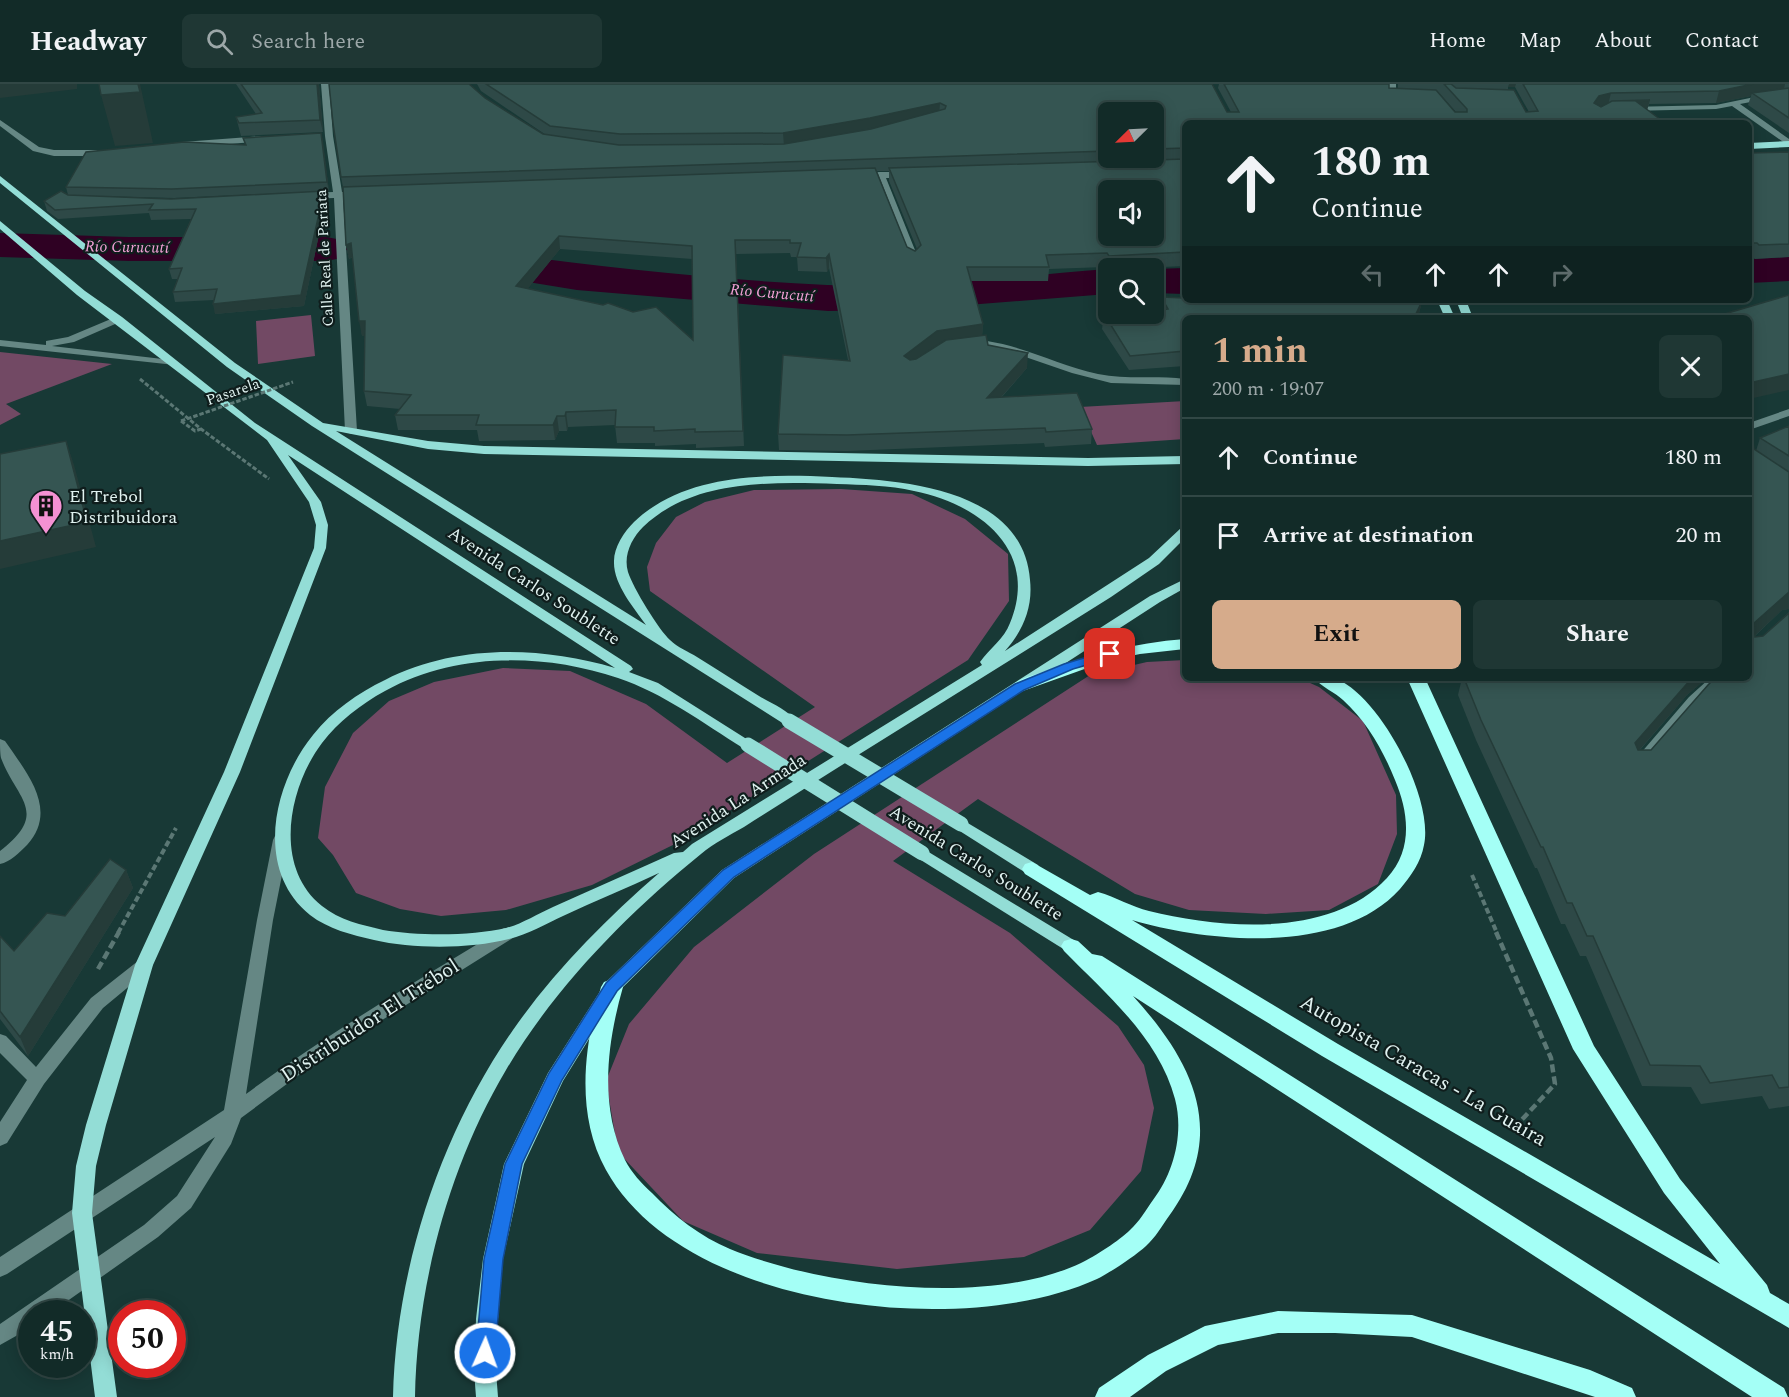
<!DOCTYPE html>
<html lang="en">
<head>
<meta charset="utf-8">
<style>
	body { margin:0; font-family:Spectral,serif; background:#1f3734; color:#f1f3f6; height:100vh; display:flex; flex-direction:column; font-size:22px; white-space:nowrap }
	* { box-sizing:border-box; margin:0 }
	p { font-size:20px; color:#9ca7a8 }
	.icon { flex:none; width:33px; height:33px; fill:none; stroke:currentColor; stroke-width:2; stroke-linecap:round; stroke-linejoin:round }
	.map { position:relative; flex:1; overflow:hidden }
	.sheet { position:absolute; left:1182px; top:231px; width:570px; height:366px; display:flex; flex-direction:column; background:#122b28; border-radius:9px; box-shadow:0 3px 15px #0003,0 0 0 2px #314745 }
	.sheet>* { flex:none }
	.banner { position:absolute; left:1182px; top:36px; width:570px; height:183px; border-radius:9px; box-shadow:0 3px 15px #0003,0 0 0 2px #314745; background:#122b28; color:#f1f3f6; overflow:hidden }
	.needle { width:39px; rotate:246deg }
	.tools { position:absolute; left:1098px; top:18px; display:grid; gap:12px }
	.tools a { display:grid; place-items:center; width:66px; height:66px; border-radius:9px; background:#122b28; box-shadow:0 3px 15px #0003,0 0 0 2px #314745; font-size:30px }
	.speed { position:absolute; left:18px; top:1216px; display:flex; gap:12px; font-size:30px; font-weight:700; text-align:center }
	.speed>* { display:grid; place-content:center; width:78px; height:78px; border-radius:50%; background:#122b28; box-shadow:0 3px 15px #0003,0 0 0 2px #314745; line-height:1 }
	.speed small { font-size:15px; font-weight:400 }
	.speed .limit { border:9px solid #d22; background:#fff; color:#111 }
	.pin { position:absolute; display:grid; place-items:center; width:51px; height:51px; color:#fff; margin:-26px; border-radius:12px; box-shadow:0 3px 9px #0006 }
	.me { position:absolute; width:66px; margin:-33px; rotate:2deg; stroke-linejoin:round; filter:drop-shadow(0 0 4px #0008) }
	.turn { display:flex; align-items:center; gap:21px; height:126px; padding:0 30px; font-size:27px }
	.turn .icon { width:78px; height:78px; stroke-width:2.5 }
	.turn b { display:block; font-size:42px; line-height:51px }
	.lanes { display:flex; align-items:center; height:57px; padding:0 30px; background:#0003; justify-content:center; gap:30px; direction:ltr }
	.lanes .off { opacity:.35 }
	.round { display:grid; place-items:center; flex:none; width:63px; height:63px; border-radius:9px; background:#1f3734 }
	.headline { display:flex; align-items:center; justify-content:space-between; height:102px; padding:0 30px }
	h1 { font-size:36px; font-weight:700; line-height:45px; color:#d6ab8b }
	.button { display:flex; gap:12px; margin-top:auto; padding:12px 30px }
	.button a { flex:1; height:69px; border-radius:9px; background:#d6ab8b; color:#111; font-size:24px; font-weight:700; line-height:69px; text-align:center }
	.button a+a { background:#1f3734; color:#f1f3f6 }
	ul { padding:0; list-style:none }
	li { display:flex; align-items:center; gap:18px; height:78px; padding:0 30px; border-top:2px solid #314745 }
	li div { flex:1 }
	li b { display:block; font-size:22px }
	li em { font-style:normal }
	header { display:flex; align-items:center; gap:36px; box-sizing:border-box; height:84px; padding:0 30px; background:#122b28; border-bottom:2px solid #314745 }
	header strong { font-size:28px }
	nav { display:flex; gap:33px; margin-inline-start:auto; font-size:21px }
	.search { width:420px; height:54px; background:#1f3734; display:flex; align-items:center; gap:15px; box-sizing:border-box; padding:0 21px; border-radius:9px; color:#9ca7a8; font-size:22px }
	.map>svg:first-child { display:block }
	.green { fill:#724964 }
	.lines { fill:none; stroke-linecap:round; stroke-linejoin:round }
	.river { fill:#2f0123; fill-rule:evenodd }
	.path-far2 { stroke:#5b7774; stroke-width:3; stroke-dasharray:4.5 2; stroke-linecap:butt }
	.path-far1 { stroke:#5b7774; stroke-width:4; stroke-dasharray:6 3; stroke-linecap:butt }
	.path { stroke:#5b7774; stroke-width:4.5; stroke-dasharray:8 4; stroke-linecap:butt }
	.minor { fill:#658784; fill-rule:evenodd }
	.major { fill:#93ddd6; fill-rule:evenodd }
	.highway { fill:#a4fff6; fill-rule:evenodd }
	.path-bridge { stroke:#5b7774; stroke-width:3; stroke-dasharray:4.5 2; stroke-linecap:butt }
	.major-bridge { stroke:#93ddd6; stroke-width:15 }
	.wall { fill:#2e4947; fill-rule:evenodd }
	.shaded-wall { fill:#253c39 }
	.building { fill:#355552; stroke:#253c39; stroke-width:1.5; fill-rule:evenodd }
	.route { fill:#1a73e8; stroke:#114b97; stroke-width:1.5 }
	.labels { text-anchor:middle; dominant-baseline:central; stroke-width:4.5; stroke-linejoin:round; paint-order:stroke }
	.far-street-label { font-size:15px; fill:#e0f2f0; stroke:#0f1d1c }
	.far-water-label { font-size:16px; font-style:italic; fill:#f2a0d6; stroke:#0f1d1c }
	.poi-label { font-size:18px; fill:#e0f2f0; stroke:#0f1d1c; text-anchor:start }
	.street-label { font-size:18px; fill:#e0f2f0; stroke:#0f1d1c }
	.near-street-label { font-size:21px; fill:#e0f2f0; stroke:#0f1d1c }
</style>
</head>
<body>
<header>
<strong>Headway</strong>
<div class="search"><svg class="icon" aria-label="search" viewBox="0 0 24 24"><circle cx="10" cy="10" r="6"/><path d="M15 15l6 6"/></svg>Search here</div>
<nav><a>Home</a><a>Map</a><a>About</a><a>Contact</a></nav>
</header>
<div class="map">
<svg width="1789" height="1313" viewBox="0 0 1789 1313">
	<rect width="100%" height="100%" fill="#183936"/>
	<!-- green -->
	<path class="green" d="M311,231L315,272L258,280L256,237Z
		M0,268L112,280L6,320L21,330L0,341Z
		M1185,317V355L1097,361L1080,323Z
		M841,405L912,410L965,435L1008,470L1009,517L968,576L685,755L592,801L506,826L441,832L400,825L356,809L333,771L318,754L325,703L353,649L389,617L434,598L503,584L570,587L646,620L727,679L815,623L650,507L647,483L656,459L676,433L705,418L754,406Z
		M1185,576V594H1299L1319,603L1363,637L1396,711L1397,750L1378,800L1329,826L1266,830L1189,826L1135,810L978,715L893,777L1010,849L1118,942L1144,981L1154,1024L1141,1087L1090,1146L1024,1173L897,1185L757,1169L683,1137L618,1068L606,997L629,940L694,863L814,770L1090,591L1147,578Z"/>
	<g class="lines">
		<!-- river -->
		<path class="river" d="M0,149L129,153H327L341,156L347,165L341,174L327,177H129L0,173Z
			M456,163C579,181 703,195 827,201C917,205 1017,192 1108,185V210L904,226L828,227L577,206L442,184L436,175L442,166Z
			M1789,173V197L1749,199V175Z
			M1185,184V210L1154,209V185Z"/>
		<!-- path-far2 -->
		<path class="path-far2" d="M140,295L201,345L269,395
			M181,337L195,347L201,345"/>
		<!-- path-far1 -->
		<path class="path-far1" d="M1472,791L1497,849
			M118,849L176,744"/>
		<!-- path -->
		<path class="path" d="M1496,848L1551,974L1555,1000L1516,1042
			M98,885L119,848"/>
		<!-- minor -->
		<path class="minor" d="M321,0H329L333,52L342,108L363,107L368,110L363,113H343L357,347L351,350L345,347L334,114L307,115L302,112L307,109L333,108L325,52Z
			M1388,0H1396V10L1409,12L1405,14H1389Z
			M1784,7L1789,8V13L1783,12L1740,20L1789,55V62L1732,22L1716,25L1628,27L1624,25L1628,23L1716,21Z
			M0,36L39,63L54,66H104L108,69L104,72H54L33,67L0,42Z
			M263,52L267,55L266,57L182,64L178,61L182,58Z
			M880,88H909L913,91L909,94H886L919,176L917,178L909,176L877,94L858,95L854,92L858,89Z
			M118,232L123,235L122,237L74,258L52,262L171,276L176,279L175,281L0,262V256L46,261V257L68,253Z
			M987,257C1026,263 1060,282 1098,290C1127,296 1156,291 1185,295V301L1111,299L1072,289L1005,266L969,264L964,261L969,258Z
			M1789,325V332L1749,346V339Z
			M1710,594H1725L1699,619L1644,683H1634L1631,680L1634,677L1689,613Z
			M0,655L5,657C27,689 59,726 27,761C19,769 10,778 0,780V767C50,728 17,716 1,674C0,669 0,661 0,655Z
			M281,751L287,752L289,756L273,836L246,1010C328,949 417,897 504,844H516L519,848L516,852L371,943L299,991L241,1034L231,1060L191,1124L158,1153L49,1230H32V1243L0,1261V1240L144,1141L177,1112L215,1053L7,1190L0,1193V1173L224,1026L257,836L273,756L275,752Z
			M144,875L150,877L153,881L150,885L103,924L44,1000L7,1059L0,1062V1038L27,996L0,969V950L6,952L36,983L91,914L138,877Z"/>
		<!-- major -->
		<path class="major" d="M1789,57V63L1749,65V59Z
			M0,92L235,279L323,339L428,357L484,362L1088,374L1185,372V380L1088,382L484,370L428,365L336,347L646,541C634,524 613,500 614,477C614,463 624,448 634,438C685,389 766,390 832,393C902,396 1023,404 1030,496C1033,523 1023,547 1005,567L1149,474L1181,444L1185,443V454L1159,480L1111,513C1019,571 927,628 834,686C804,705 774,724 744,743C730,751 714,759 701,770C627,830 555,903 506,986C449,1082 417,1201 415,1313H393C396,1185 440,1051 513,946C554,887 605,836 659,789C627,804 595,817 563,832C546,840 528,850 509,855C470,865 413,865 374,856C352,851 328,845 310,831C254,786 273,700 313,651C332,627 358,609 385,596C456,560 540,562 615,584L288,371L321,418L328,441L326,464L240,688L153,881L106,1041L96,1082L92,1129L117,1313H95L72,1129L76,1082L86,1041L135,881L224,688L314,464L316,441L309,418L267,356L77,211L0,145V137L85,207L122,233L255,339L631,582L633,585L629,588L658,599L756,661L753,664H743C703,639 663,609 618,594C543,569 456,568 385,607C361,620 338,638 322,659C288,704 273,783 322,822C339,836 362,841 383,846C418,852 472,852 506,844C522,840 537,830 553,823C593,805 634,787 674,769L683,768L692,760L982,581L980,578C990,564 1004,555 1010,539C1040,466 979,420 914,407C889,401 863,401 837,400C772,398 693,395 643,443C632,454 623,471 628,488C633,504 659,546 670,556C677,563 689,568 697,573C718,586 738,599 759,612C771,619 788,626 796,637L789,641L784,640L312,342L227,283L0,99Z
			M1437,216H1447L1455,234H1445Z
			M1456,216H1466L1473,234H1463Z
			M1185,495V504L1160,518L734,794L618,908L563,997L524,1080L503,1175L498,1235L496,1287L498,1313H476L474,1287L476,1235L483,1175L504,1080L548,989L606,898L722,786L1150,512Z
			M961,735L1038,781L1040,785L1038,789H1026L955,744L953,740L955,736Z
			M922,764L1077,858L1080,862L1077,866H1065L916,773L914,769L916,765Z"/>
		<!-- highway -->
		<path class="highway" d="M1185,555V565L1140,570L1107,577L1020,608L1014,607L1011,603C1017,595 1031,592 1040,589C1087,571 1134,559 1185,555Z
			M1314,594C1321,594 1331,592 1337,595C1381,614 1434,715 1424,761C1421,778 1411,792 1400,805C1341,871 1210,859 1132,836L1338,960L1720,1180L1664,1109L1573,965L1407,594H1425L1594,962L1680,1095L1767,1201L1770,1209L1789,1220V1244L1322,972L1025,790L1022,785L1025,780L1032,778L1090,811L1098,808C1116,813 1132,823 1149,827C1222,845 1332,854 1387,794C1413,766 1409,729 1395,696C1383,666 1367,638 1343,616C1335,608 1321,603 1314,594Z
			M1071,855L1078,857L1092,870L1102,872L1784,1304L1788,1313H1752L1133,912C1194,979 1229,1050 1169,1132C1162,1142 1155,1154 1146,1162C1135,1172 1111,1188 1097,1195C964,1256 683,1226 606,1086C575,1030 584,962 601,903L604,898L612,895L620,898L623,903C607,959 599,1022 625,1076C631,1088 642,1100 652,1109C674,1132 701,1153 730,1165C823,1203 988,1223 1081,1179C1094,1173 1120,1156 1130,1146C1139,1138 1146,1126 1153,1116C1174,1089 1184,1049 1175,1015C1159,954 1106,910 1064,867L1061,862L1064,857Z
			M1278,1227L1412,1231L1590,1286L1632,1304L1636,1313H1595L1412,1253L1335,1249H1278L1218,1261L1166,1287L1130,1313H1095L1099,1304L1148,1271L1205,1242Z"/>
		<!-- path-bridge -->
		<path class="path-bridge" d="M181,337L293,298"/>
		<!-- major-bridge -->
		<path class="major-bridge" d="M789,637L961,740
			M748,661L922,769"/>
	</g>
	<!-- wall -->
	<path class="wall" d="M236,0H319L323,48L241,52L236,33L256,30Z
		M477,0H1212L1227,28H1231L1218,4L1219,0H1389V4H1398V0H1789V49L1748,21L1751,12L1716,19L1649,20L1647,26L1185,39V182L1139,184H1108V186L1105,183L1049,185L1048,197H971L983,240L982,252L988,261L1027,284L1001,314L1092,345L1091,360L1045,363L1044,359L847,367L779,366L778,350L848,276L829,184L827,188L798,187L797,173H791L790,169L736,170L744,362L696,364V360L655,362V359H617L615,341L568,343L567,347H559L555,356L479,357L477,346H398L395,331L400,325L367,322L364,307L365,251L362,252L353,173L349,175L346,161L343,103L341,93L469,1L485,14L543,50L546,51L481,7ZM1508,3H1515L1529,28H1526L1508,6ZM1439,10H1440L1456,28H1455ZM1108,28H1154V74H1108ZM877,87H889V97L917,165L915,167L907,163ZM560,165L692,175L693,256L527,205Z
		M321,49L329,107L174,114L95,112L171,115L326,117L304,222L215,230L214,216L175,218L173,208L178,195H172L169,185L191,135L151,136L149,129L58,135L47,127L44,117L68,111L66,103L245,61L243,54Z
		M1789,68V173L1755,175L1752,173H1749V69Z
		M1161,213L1317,217V216H1381L1422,217L1418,234H1185V282L1129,286L1102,245L1104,230L1159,226Z
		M1789,342V525L1782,526L1755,552V553L1763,552L1789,528V1022L1769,1025L1762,1012L1701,1020L1691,1003L1642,1002L1586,872H1580L1565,840H1561L1537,784H1535L1476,656L1458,611L1462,594H1707L1687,611L1640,666H1651L1749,594L1754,365L1756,367L1760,354Z
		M126,786L133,804L28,972L0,935V852L14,867L65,832Z"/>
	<!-- shaded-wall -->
	<path class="shaded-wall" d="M0,0H77V5L0,14Z
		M138,0H140L153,59L115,62L101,11Z
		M317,0H319L323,48L320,36Z
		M1509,0H1516L1515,3H1508Z
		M1753,0H1785L1784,5L1752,9L1751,12L1716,19L1719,7Z
		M1611,9L1608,21L1596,24L1594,19L1599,12Z
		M1650,16L1646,29L1637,18Z
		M940,19L939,31L784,62L783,49Z
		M321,49L323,57L329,107L327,98Z
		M324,107L326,117L304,222L215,230L213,220Z
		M559,152L560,165L518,217L516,202Z
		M351,159L354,172L349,175L346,161Z
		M829,170V184L827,188L826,174Z
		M1422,217L1418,234H1414Z
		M359,237H365L368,251L362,252Z
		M983,240L982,255L904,287V272L937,247Z
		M1028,269L1027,284L986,330L987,314Z
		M1789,290V306L1749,315V299Z
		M566,328L568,343L567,347L565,332Z
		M557,332L559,347L555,356L553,341Z
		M66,357L74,381L96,463L0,485V457Z
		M1789,498V525L1782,526L1749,557L1754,539Z
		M1692,594H1707L1687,611L1628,679L1635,659Z
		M126,786L133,804L28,972L20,953Z"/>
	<!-- building -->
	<path class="building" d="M99,0H138L140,8L101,11Z
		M241,0H317L320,36L239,39L236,33L262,29Z
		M329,0H469L485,14L543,50L619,61L784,60L871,45L945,25L946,22L940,19L870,34L783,49L620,50L550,42L486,0H1212L1227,28H1239L1224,0H1389V4L1436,6L1455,28H1467V25L1444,0H1451L1456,4L1514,6L1526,28L1538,27L1523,0H1753L1719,7L1611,9L1599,12L1594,19L1601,23L1612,17L1650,16L1637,18L1665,39H1185V64L1154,65V28H1108V67L341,93L333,39Z
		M1789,4V34L1752,9Z
		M321,49L327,98L172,105L66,103L86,68L184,58L246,61L243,54Z
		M1789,68V160L1759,161L1757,159H1749V69Z
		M1185,75V168L1109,172L1107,169L1046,171L1049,183H967L983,240L937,247L904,272L910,276L916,275L946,256L986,251L988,261L1028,269L987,314L1077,309L1092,345L1046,348L1045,344L847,351L778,350L783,271L850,277L829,170L826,174L797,173L801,159H790V156H735L743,347L695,348V345L654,347V343H615L616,326L566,328L565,332H557L553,341H476L479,331H395L411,311L364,307L365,237H359L351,159L346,161L343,103L875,84L907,163L915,167L921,161L889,84ZM1108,106H1154V152H1108ZM559,152L692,162L693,256L656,223L633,228L608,219L603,221L516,202Z
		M61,107L68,111L171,115L324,107L301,211L213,220L217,205L173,208L182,184L169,185L196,125L149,126L153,120L55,126L44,117Z
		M1789,211V290L1749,299V234H1727L1721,231Z
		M1161,213L1185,214V216H1273L1324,217V216H1381L1422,217L1414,234H1185V267L1130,272L1104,230H1154V227L1168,225Z
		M1789,342V372L1760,354Z
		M66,357L87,438L0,457V370Z
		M1753,357L1754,365L1789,388V508L1754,539L1755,553L1763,552L1789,529V1003L1779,1004L1772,991L1710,999L1700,982L1650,981L1593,852H1587L1572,819H1567L1543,763H1541L1481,636L1464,594H1692L1635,659L1638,666H1651L1708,601L1715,594H1749V359Z
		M110,775L126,786L20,953L0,927V852L14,867L47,829L65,832Z"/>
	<!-- route -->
	<path class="route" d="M1110,566L1116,570L1114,573L1073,585L1024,606L734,793L617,907L562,996L522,1080L503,1175L495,1269L492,1276L485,1278L478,1276L476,1269L484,1175L505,1080L549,989L606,899L723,786L1015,600L1064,580Z"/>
	<!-- icons -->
	<defs>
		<g id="building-pin" transform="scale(1.725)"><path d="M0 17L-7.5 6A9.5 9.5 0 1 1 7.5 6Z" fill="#f491d3" stroke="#0f1d1c"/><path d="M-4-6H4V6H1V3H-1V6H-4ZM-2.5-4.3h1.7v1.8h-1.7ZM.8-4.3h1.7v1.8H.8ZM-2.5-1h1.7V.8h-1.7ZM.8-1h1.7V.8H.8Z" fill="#111"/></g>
	</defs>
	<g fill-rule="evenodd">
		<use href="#building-pin" x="46" y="422"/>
	</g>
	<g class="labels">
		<!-- far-street labels -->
		<g class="far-street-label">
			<text transform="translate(325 174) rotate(-93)">Calle Real de Pariata</text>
			<text transform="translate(233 308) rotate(-19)">Pasarela</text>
		</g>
		<!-- far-water labels -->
		<g class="far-water-label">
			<text transform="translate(127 163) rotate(1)">Río Curucutí</text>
			<text transform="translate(772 209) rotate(5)">Río Curucutí</text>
		</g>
		<!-- poi labels -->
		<g class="poi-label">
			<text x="69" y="412">El Trebol<tspan x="69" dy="21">Distribuidora</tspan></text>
		</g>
		<!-- street labels -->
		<g class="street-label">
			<text transform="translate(534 502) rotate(33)">Avenida Carlos Soublette</text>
			<text transform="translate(738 717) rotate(-33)">Avenida La Armada</text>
			<text transform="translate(976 779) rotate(32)">Avenida Carlos Soublette</text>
		</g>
		<!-- near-street labels -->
		<g class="near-street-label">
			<text transform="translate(370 937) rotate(-33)">Distribuidor El Trébol</text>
			<text transform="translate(1423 987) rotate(30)">Autopista Caracas - La Guaira</text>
		</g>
	</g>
</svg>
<div class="tools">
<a><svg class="needle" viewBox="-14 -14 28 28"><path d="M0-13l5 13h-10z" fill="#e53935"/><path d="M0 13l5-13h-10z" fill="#9ca7a8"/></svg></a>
<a><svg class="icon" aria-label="sound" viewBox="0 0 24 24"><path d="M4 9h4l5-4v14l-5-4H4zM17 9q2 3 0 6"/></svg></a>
<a><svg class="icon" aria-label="search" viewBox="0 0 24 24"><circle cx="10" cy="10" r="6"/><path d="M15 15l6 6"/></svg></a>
</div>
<div class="speed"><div>45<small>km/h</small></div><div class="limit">50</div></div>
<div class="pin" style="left:1110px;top:570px;background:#d93025"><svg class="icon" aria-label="arrive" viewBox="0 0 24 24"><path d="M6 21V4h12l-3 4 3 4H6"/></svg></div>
<svg class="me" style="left:485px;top:1269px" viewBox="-20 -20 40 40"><circle r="17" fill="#1a73e8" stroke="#fff" stroke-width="3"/><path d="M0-11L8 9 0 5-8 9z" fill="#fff"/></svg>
<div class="banner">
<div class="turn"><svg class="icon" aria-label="ahead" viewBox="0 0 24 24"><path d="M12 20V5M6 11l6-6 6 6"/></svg><div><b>180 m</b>Continue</div></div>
<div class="lanes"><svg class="icon off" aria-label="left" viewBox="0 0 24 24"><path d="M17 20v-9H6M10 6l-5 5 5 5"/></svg><svg class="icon" aria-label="ahead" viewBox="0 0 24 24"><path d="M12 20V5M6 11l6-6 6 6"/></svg><svg class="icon" aria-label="ahead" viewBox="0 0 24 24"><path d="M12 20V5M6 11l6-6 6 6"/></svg><svg class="icon off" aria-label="right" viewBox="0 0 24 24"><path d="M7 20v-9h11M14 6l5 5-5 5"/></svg></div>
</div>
<section class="sheet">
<div class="headline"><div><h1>1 min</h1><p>200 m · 19:07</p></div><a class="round"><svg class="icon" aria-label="close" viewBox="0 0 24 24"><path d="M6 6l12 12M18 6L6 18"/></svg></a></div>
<ul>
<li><svg class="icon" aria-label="ahead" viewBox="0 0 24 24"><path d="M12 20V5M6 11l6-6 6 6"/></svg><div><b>Continue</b></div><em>180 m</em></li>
<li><svg class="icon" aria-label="arrive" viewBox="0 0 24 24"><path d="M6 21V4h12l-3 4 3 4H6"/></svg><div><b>Arrive at destination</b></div><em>20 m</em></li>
</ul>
<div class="button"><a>Exit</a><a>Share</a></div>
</section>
</div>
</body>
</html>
